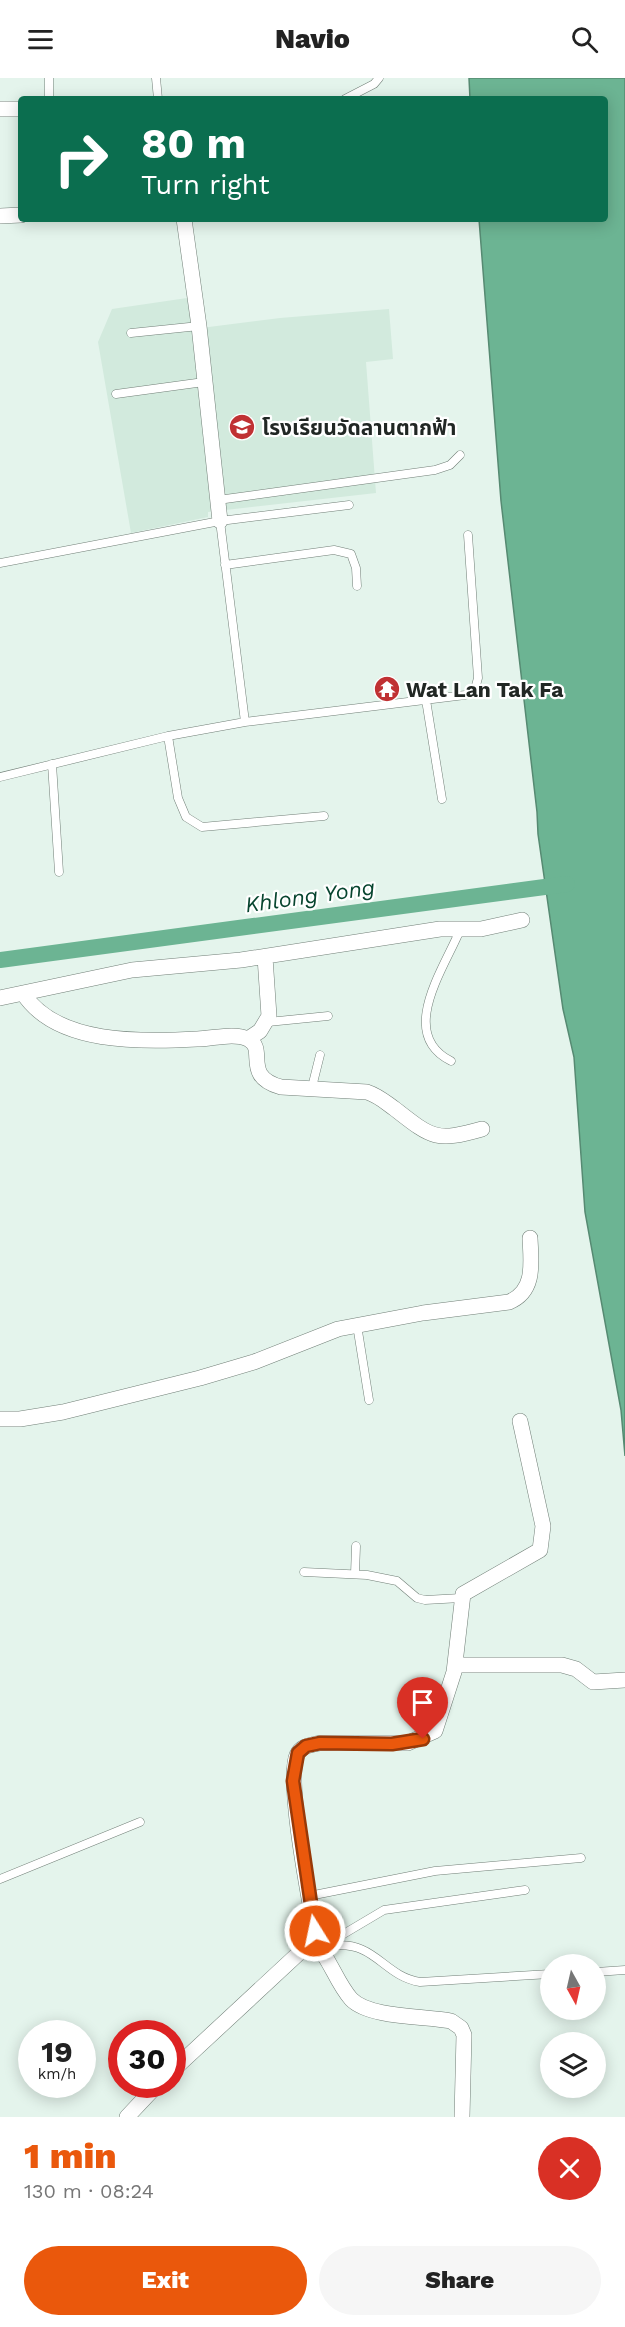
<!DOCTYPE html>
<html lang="en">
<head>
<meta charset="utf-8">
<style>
	body { margin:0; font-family:"Work Sans","Noto Sans Thai",sans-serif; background:#f6f6f6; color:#222; height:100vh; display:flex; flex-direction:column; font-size:22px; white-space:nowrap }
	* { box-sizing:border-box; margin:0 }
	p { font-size:20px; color:#767676 }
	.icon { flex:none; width:33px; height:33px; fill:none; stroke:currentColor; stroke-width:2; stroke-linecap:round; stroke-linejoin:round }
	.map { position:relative; height:2039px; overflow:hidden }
	.side { display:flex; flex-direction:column; background:#fff; flex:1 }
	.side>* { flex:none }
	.hud { position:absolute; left:18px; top:18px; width:590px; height:126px; border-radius:6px; box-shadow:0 3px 15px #0003; background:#0b6e4f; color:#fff; overflow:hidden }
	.needle { width:39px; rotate:172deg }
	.controls { position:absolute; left:540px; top:1876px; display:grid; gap:12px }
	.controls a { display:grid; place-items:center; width:66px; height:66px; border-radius:50%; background:#fff; box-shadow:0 3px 15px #0003; font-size:30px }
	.speed { position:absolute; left:18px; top:1942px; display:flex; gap:12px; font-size:30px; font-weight:700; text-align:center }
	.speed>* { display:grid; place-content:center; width:78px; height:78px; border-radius:50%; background:#fff; box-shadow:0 3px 15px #0003; line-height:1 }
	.speed small { font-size:15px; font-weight:400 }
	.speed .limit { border:9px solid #d22; background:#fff; color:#111 }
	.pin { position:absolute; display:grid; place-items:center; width:51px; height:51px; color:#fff; margin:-62px -26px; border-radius:50% 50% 50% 0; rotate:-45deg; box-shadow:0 0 6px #0007 }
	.pin .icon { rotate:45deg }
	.me { position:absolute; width:66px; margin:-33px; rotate:350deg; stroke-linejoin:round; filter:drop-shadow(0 0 4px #0008) }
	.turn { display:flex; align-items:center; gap:21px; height:126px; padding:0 24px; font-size:27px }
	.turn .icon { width:78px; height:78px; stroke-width:2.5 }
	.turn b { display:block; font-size:42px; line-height:51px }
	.round { display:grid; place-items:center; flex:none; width:63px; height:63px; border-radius:32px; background:#f6f6f6 }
	.summary { display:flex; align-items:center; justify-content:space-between; height:102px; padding:0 24px }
	h1 { font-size:36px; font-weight:800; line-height:45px; color:#ea580c }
	.button { display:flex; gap:12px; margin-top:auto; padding:12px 24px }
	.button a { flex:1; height:69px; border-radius:36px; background:#ea580c; color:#fff; font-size:24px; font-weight:800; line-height:69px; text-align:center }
	.button a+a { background:#f6f6f6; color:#222 }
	header { display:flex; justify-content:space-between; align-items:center; height:78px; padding:0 24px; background:#fff; font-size:27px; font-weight:800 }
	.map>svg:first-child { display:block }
	.built { fill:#d2eadd }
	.water { fill:#6cb493; stroke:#568a72; stroke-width:1.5 }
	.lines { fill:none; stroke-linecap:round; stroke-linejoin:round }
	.canal { stroke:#6cb493; stroke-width:16 }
	.service-casing { stroke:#717f77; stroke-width:9 }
	.minor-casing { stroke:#717f77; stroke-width:16 }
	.service { stroke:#fff; stroke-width:8 }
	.minor { stroke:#fff; stroke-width:15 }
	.route-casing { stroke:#983908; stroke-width:15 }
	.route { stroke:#ea580c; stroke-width:10 }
	.labels { text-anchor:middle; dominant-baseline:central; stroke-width:4.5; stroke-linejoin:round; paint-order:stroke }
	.poi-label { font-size:21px; font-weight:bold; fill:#212724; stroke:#fff; text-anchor:start }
	.water-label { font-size:22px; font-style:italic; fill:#07452f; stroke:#fff }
</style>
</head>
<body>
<header><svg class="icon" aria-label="menu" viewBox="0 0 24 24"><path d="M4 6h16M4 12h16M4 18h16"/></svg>Navio<svg class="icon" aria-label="search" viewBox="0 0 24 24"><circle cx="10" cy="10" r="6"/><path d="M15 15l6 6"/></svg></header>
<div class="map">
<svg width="625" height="2039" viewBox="0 0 625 2039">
	<rect width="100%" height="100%" fill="#e4f4ec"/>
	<!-- built -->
	<path class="built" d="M187,220L193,251L280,240L389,231L393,281L366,284L376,415L208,434V439L131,455L98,264L112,231Z"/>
	<!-- water -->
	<path class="water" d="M469,0H625V1378L621,1332L585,1134L574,979L563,931L538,756L537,734L501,423L479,141H604V21H470Z"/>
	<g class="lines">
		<!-- canal -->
		<path class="canal" d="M0,882L567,806"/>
		<!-- service casing -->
		<g class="service-casing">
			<path id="service" d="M156,0L158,21
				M49,21V0
				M345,21L374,6L379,0
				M131,255L199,248
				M116,316L204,304
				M218,422L435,392L450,387L460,377
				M220,443L245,644
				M0,485L220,443L349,427
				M225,487L334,472L351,476L356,490L357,508
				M426,622L442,721
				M168,658L178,720L186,739L202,749L324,738
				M52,686L59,794
				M0,699L168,658L245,644L465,617L475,611L478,600L468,457
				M268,944L328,938
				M451,983C397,956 444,891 460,852
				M312,1009L320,977
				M357,1247L369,1322
				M304,1494L367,1497L397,1503L417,1520L425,1522L461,1520
				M355,1496L356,1468
				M0,1801L140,1744
				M309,1818L435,1793L581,1780
				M320,1870L384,1832L525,1812
				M325,1876L332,1868C375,1862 383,1898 420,1904L550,1896
				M596,1894L625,1892"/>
		</g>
		<!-- minor casing -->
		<g class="minor-casing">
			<path id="minor" d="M0,31H21
				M0,138L21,137
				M184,141L199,248L220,443
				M23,915C56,967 142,964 197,961C212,961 234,954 248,961C268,971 241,998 281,1009L367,1014C379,1018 385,1024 395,1031C432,1060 436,1064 482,1051
				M0,920L132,892L241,882L440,851H481L522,842
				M248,961L260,953L269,938L265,879
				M0,1341H20L63,1334L200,1300L254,1284L338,1251L423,1235L509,1224C536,1213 531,1184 530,1160
				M455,1587H562L576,1591L593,1604L625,1602
				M313,1862C330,1880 336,1904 351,1921C369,1940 425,1938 451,1943L461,1950L464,1957L462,2039
				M172,1993L313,1862L315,1853C309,1820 286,1702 297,1677C301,1668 310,1667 320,1665H408L435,1653L454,1594L463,1516L540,1472L543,1448L520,1343
				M127,2039L157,2007"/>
		</g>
		<!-- service -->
		<use href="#service" class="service"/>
		<!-- minor -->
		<use href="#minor" class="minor"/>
	</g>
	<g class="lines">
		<!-- route casing -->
		<g class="route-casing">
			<path id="route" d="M315,1853L293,1703L298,1675L306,1668L320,1665L392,1666L423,1661"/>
		</g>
		<!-- route -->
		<use href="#route" class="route"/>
	</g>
	<!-- icons -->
	<defs>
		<g id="school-disc" transform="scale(1.35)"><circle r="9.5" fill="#c03133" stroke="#fff"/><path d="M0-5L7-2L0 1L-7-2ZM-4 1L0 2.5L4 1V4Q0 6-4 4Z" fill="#fff"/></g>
		<g id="temple-disc" transform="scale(1.35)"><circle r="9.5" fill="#c03133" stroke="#fff"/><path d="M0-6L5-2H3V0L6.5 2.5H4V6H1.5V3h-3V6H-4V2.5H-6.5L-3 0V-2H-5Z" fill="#fff"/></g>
	</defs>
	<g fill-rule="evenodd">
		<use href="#school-disc" x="242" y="349"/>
		<use href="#temple-disc" x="387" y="611"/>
	</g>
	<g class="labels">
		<!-- poi labels -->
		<g class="poi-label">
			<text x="262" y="349">โรงเรียนวัดลานตากฟ้า</text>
			<text x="406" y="611">Wat Lan Tak Fa</text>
		</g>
		<!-- water labels -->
		<g class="water-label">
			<text transform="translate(310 818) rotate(-8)">Khlong Yong</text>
		</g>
	</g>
</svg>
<div class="controls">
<a><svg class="needle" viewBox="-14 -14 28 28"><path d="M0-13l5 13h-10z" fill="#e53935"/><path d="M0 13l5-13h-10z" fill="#767676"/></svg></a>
<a><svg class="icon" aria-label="layers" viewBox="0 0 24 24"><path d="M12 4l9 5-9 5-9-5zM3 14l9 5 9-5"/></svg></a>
</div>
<div class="speed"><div>19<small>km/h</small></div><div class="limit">30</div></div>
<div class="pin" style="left:423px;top:1661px;background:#d93025"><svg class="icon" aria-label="arrive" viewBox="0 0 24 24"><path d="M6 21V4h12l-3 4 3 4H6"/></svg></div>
<svg class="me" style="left:315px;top:1853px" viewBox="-20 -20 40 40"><circle r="17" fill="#ea580c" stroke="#fff" stroke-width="3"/><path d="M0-11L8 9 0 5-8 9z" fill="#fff"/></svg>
<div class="hud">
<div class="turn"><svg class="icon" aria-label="right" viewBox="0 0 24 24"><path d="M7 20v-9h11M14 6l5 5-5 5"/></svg><div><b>80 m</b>Turn right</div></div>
</div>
</div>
<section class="side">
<div class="summary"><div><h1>1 min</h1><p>130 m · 08:24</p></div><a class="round" style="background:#d93025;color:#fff"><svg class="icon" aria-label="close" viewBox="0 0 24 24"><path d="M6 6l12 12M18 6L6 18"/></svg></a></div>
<div class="button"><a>Exit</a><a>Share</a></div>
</section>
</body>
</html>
